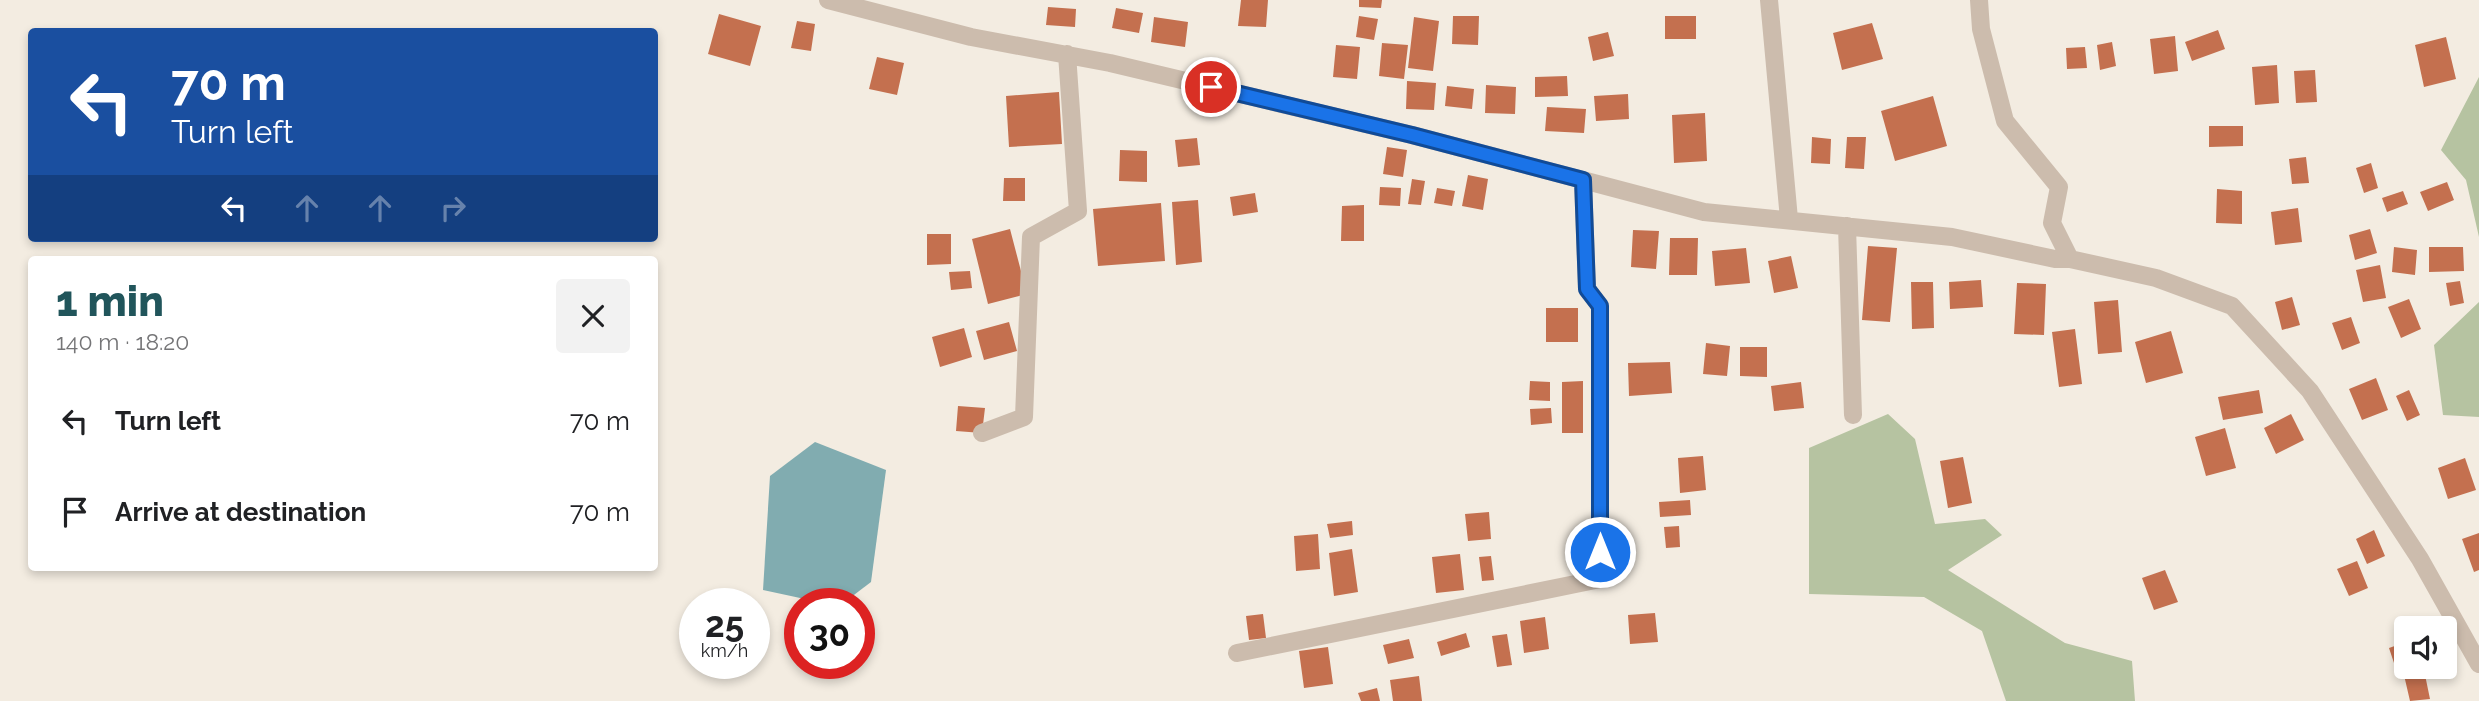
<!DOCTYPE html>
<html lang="en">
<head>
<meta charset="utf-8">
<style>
	body { margin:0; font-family:Raleway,sans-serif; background:#f2f2f2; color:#202124; height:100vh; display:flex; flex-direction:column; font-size:26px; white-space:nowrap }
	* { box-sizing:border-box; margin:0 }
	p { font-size:23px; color:#757577 }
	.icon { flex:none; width:38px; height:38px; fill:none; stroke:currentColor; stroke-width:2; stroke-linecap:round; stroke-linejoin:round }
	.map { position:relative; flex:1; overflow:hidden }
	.sheet { position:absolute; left:28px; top:256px; width:630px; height:315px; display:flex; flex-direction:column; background:#fff; border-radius:7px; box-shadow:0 4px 10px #0003 }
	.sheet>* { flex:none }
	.banner { position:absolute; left:28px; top:28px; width:630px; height:214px; border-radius:7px; box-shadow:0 4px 10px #0003; background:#1a4fa0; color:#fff; overflow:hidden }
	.controls { position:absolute; left:2394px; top:616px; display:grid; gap:14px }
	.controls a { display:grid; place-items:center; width:63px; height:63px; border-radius:7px; background:#fff; box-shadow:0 4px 10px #0003; font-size:35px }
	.speed { position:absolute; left:679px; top:588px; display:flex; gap:14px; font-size:35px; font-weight:700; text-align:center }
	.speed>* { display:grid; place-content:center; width:91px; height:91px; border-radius:50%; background:#fff; box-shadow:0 4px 10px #0003; line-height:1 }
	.speed small { font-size:18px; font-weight:400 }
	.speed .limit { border:10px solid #d22; background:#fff; color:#111 }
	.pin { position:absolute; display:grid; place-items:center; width:60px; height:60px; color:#fff; margin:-30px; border:4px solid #fff; border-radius:50%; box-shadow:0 2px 7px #0007 }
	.me { position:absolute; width:77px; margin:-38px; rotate:0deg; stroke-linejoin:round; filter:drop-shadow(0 0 5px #0008) }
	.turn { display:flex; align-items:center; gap:24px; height:147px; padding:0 28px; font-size:32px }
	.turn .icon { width:91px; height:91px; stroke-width:2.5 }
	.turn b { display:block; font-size:49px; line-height:60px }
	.lanes { display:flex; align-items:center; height:66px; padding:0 28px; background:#0003; justify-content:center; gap:35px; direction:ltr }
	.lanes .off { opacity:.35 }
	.round { display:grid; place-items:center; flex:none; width:74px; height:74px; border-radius:7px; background:#f2f2f2 }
	.summary { display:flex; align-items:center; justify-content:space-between; height:119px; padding:0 28px }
	h1 { font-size:42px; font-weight:800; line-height:52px; color:#21555b }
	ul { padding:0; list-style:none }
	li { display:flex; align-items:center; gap:21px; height:91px; padding:0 28px }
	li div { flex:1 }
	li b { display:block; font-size:26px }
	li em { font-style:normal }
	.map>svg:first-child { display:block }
	.green { fill:#b6c3a1 }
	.water { fill:#81acb0 }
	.building { fill:#c4704f }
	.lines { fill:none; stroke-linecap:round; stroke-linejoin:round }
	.minor { stroke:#ccbcad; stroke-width:18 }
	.route-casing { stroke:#114b97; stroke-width:18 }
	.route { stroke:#1a73e8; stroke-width:12 }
</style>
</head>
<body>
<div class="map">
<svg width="2479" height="701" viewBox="0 0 2479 701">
	<rect width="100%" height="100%" fill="#f3ece1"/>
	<!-- green -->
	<path class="green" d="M2479,77V237L2466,180L2441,150Z
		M2479,302V417L2443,415L2434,345Z
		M1888,414L1915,439L1935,524L1985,519L2002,535L1948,570L2065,643L2132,661L2135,701H2006L1982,631L1924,597L1809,594V448Z"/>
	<!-- water -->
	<path class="water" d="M815,442L886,470L871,582L842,604H828L763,590L770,476Z"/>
	<!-- building -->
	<path class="building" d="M1241,0H1268L1266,27L1238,26Z
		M1359,0H1382L1381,8L1359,7Z
		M1048,7L1076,9L1075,27L1046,25Z
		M1116,8L1143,13L1139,33L1112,28Z
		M719,14L761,26L750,66L708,54Z
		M1359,16L1378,19L1374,40L1356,37Z
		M1453,16H1479L1478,45L1452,44Z
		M1665,16H1696V39H1665Z
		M1154,17L1188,22L1185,47L1151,42Z
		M1414,17L1439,21L1433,71L1408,68Z
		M797,21L815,24L811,51L791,48Z
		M1872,23L1883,59L1842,70L1833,33Z
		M2218,30L2225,49L2192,61L2185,42Z
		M1608,32L1614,56L1593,61L1588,37Z
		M2175,36L2178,71L2154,74L2150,39Z
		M2446,37L2456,79L2424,87L2415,45Z
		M2112,42L2116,66L2100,70L2097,45Z
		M1382,43L1408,45L1404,79L1379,76Z
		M1336,45L1360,47L1357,79L1333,77Z
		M2085,47L2087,68L2067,69L2066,48Z
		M877,57L904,63L897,95L869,89Z
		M2277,65L2279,103L2255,105L2252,67Z
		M2315,70L2317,102L2296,103L2294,71Z
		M1567,76L1568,96L1535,97V77Z
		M1407,81L1436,83L1434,110L1406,109Z
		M1486,85L1516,87L1515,114L1485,113Z
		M1447,86L1474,89L1472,109L1445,106Z
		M1059,92L1062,144L1009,147L1006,96Z
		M1628,94L1629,119L1596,121L1594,96Z
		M1933,96L1947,146L1895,161L1881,111Z
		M1547,107L1586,109L1584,133L1545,131Z
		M1705,113L1707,161L1674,163L1672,115Z
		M2209,126H2243V146L2209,147Z
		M1812,137L1831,139L1830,164L1811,163Z
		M1847,137H1866L1864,169L1845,168Z
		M1197,138L1200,165L1178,167L1175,140Z
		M1387,147L1407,150L1403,177L1383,174Z
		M1120,150L1147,151V182L1119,181Z
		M2306,157L2309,183L2292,184L2289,159Z
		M2371,163L2378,188L2364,193L2356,168Z
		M1468,175L1488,179L1483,210L1462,206Z
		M1004,178H1025V201H1003Z
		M1412,179L1425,181L1421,205L1408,204Z
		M2447,182L2454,200L2428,211L2420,192Z
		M1380,187L1401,188L1400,206L1379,205Z
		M1437,188L1455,191L1452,206L1434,203Z
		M2217,189L2242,191V224L2216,223Z
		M2403,191L2408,204L2387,212L2382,198Z
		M1255,193L1258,212L1233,216L1230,197Z
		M1198,200L1202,262L1176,265L1172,202Z
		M1161,203L1165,261L1098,266L1093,209Z
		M1364,205V241H1341L1342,206Z
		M2298,208L2302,242L2275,245L2271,212Z
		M1010,229L1027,294L988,304L972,239Z
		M2370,229L2377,253L2355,260L2349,235Z
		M1633,230L1659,231L1656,269L1631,267Z
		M927,234H951V264L927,265Z
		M1670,238H1698L1697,275H1669Z
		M1868,246L1897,248L1890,322L1862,320Z
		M2394,247L2417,250L2415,275L2392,272Z
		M2429,247H2463L2464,271L2429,272Z
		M1746,248L1750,283L1715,286L1712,251Z
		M1791,256L1798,288L1774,293L1768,261Z
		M2380,265L2386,298L2363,302L2356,270Z
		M970,271L972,288L951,290L949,272Z
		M1981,280L1983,307L1950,309L1949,282Z
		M2460,281L2464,303L2450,306L2446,283Z
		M1911,282H1933L1934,328L1912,329Z
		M2017,283L2046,284L2044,335L2014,334Z
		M2292,297L2300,325L2282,330L2275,302Z
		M2409,299L2421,329L2401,338L2388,307Z
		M2118,300L2122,352L2098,354L2094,302Z
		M1546,308H1578V342H1546Z
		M2351,317L2360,343L2342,350L2332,323Z
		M1009,322L1017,351L984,360L976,331Z
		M964,328L972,357L940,367L932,337Z
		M2075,329L2082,384L2059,387L2052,332Z
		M2171,331L2183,373L2146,383L2135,342Z
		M1706,343L1730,346L1727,376L1703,374Z
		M1740,347H1767V377L1740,376Z
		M1670,362L1672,393L1629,396L1628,363Z
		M2376,378L2388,410L2362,420L2349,389Z
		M1530,381L1550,382V401L1529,400Z
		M1583,381V433H1562V382Z
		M1801,382L1804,408L1774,411L1771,386Z
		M2259,390L2263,413L2223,420L2218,397Z
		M2409,390L2420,415L2407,421L2396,396Z
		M958,406L985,408L982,433L956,431Z
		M1551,408L1552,423L1531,425L1530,409Z
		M2291,414L2304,440L2276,454L2264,428Z
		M2225,428L2236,468L2206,476L2195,437Z
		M1703,456L1706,490L1680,493L1678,458Z
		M1963,457L1972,503L1948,508L1940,461Z
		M2465,458L2476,490L2448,499L2438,468Z
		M1690,500L1691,515L1660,517L1659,502Z
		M1489,512L1491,539L1468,541L1465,514Z
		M1352,521L1353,535L1330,538L1327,524Z
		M1679,526L1680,547L1666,548L1664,527Z
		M2374,530L2385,556L2367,564L2356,539Z
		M2479,533V570L2474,572L2462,539Z
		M1318,534L1320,569L1296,571L1294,536Z
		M1352,549L1358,592L1334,596L1329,553Z
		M1460,554L1464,590L1436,593L1432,557Z
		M1491,556L1494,580L1482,581L1479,557Z
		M2357,561L2368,588L2349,596L2337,569Z
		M2165,570L2178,602L2154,610L2142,578Z
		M1655,613L1658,642L1630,644L1628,615Z
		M1263,614L1266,638L1249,640L1246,616Z
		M1545,617L1549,649L1524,653L1520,621Z
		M1466,633L1470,647L1441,656L1437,642Z
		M1507,634L1512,665L1497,667L1492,636Z
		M1409,639L1414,658L1388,664L1383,645Z
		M2406,642V662L2395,666L2389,648Z
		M1328,647L1333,684L1304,688L1299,651Z
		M2424,670L2430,699L2410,701L2404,675Z
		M1419,676L1422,701H1393L1390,680Z
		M1377,688L1380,701H1361L1358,693Z"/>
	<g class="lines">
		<!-- minor -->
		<path class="minor" d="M828,0L971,37L1110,63L1412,135L1704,212L1952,237L2055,259H2070L2156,278L2232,306L2310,391L2420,559L2479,664
			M1769,0L1789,219
			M1979,0L1981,29L2005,121L2059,187L2052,223L2070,259
			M1847,226L1853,415
			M982,433L1024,417L1031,237L1078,211L1067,54
			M1237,653L1600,579V306L1587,289L1583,180"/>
	</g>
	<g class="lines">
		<!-- route casing -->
		<g class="route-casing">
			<path id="route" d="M1211,87L1412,135L1583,180L1587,289L1600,306V552"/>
		</g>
		<!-- route -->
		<use href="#route" class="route"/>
	</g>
</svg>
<div class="controls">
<a><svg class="icon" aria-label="sound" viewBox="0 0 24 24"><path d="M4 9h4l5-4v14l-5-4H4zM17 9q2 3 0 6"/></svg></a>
</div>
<div class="speed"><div>25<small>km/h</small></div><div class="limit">30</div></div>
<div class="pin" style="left:1211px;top:87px;background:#d93025"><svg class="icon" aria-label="arrive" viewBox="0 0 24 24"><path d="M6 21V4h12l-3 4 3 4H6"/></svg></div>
<svg class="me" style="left:1600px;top:552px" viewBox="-20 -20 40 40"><circle r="17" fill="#1a73e8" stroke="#fff" stroke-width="3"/><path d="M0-11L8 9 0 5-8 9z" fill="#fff"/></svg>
<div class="banner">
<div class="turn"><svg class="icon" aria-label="left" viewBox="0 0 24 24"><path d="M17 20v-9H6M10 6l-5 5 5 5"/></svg><div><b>70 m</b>Turn left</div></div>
<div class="lanes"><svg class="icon" aria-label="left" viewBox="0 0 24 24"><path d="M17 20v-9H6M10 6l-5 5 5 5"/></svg><svg class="icon off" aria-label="ahead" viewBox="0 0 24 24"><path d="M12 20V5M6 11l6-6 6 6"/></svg><svg class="icon off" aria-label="ahead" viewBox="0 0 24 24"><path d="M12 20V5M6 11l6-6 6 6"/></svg><svg class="icon off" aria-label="right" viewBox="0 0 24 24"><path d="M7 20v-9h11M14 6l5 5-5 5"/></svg></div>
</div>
<section class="sheet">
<div class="summary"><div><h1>1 min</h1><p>140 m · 18:20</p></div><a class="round"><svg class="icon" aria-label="close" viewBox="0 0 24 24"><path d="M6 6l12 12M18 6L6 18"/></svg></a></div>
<ul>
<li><svg class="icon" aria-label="left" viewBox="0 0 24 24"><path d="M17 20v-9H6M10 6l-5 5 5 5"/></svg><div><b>Turn left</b></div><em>70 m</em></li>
<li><svg class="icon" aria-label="arrive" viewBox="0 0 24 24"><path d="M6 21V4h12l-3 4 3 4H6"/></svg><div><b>Arrive at destination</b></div><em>70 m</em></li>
</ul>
</section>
</div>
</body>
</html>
